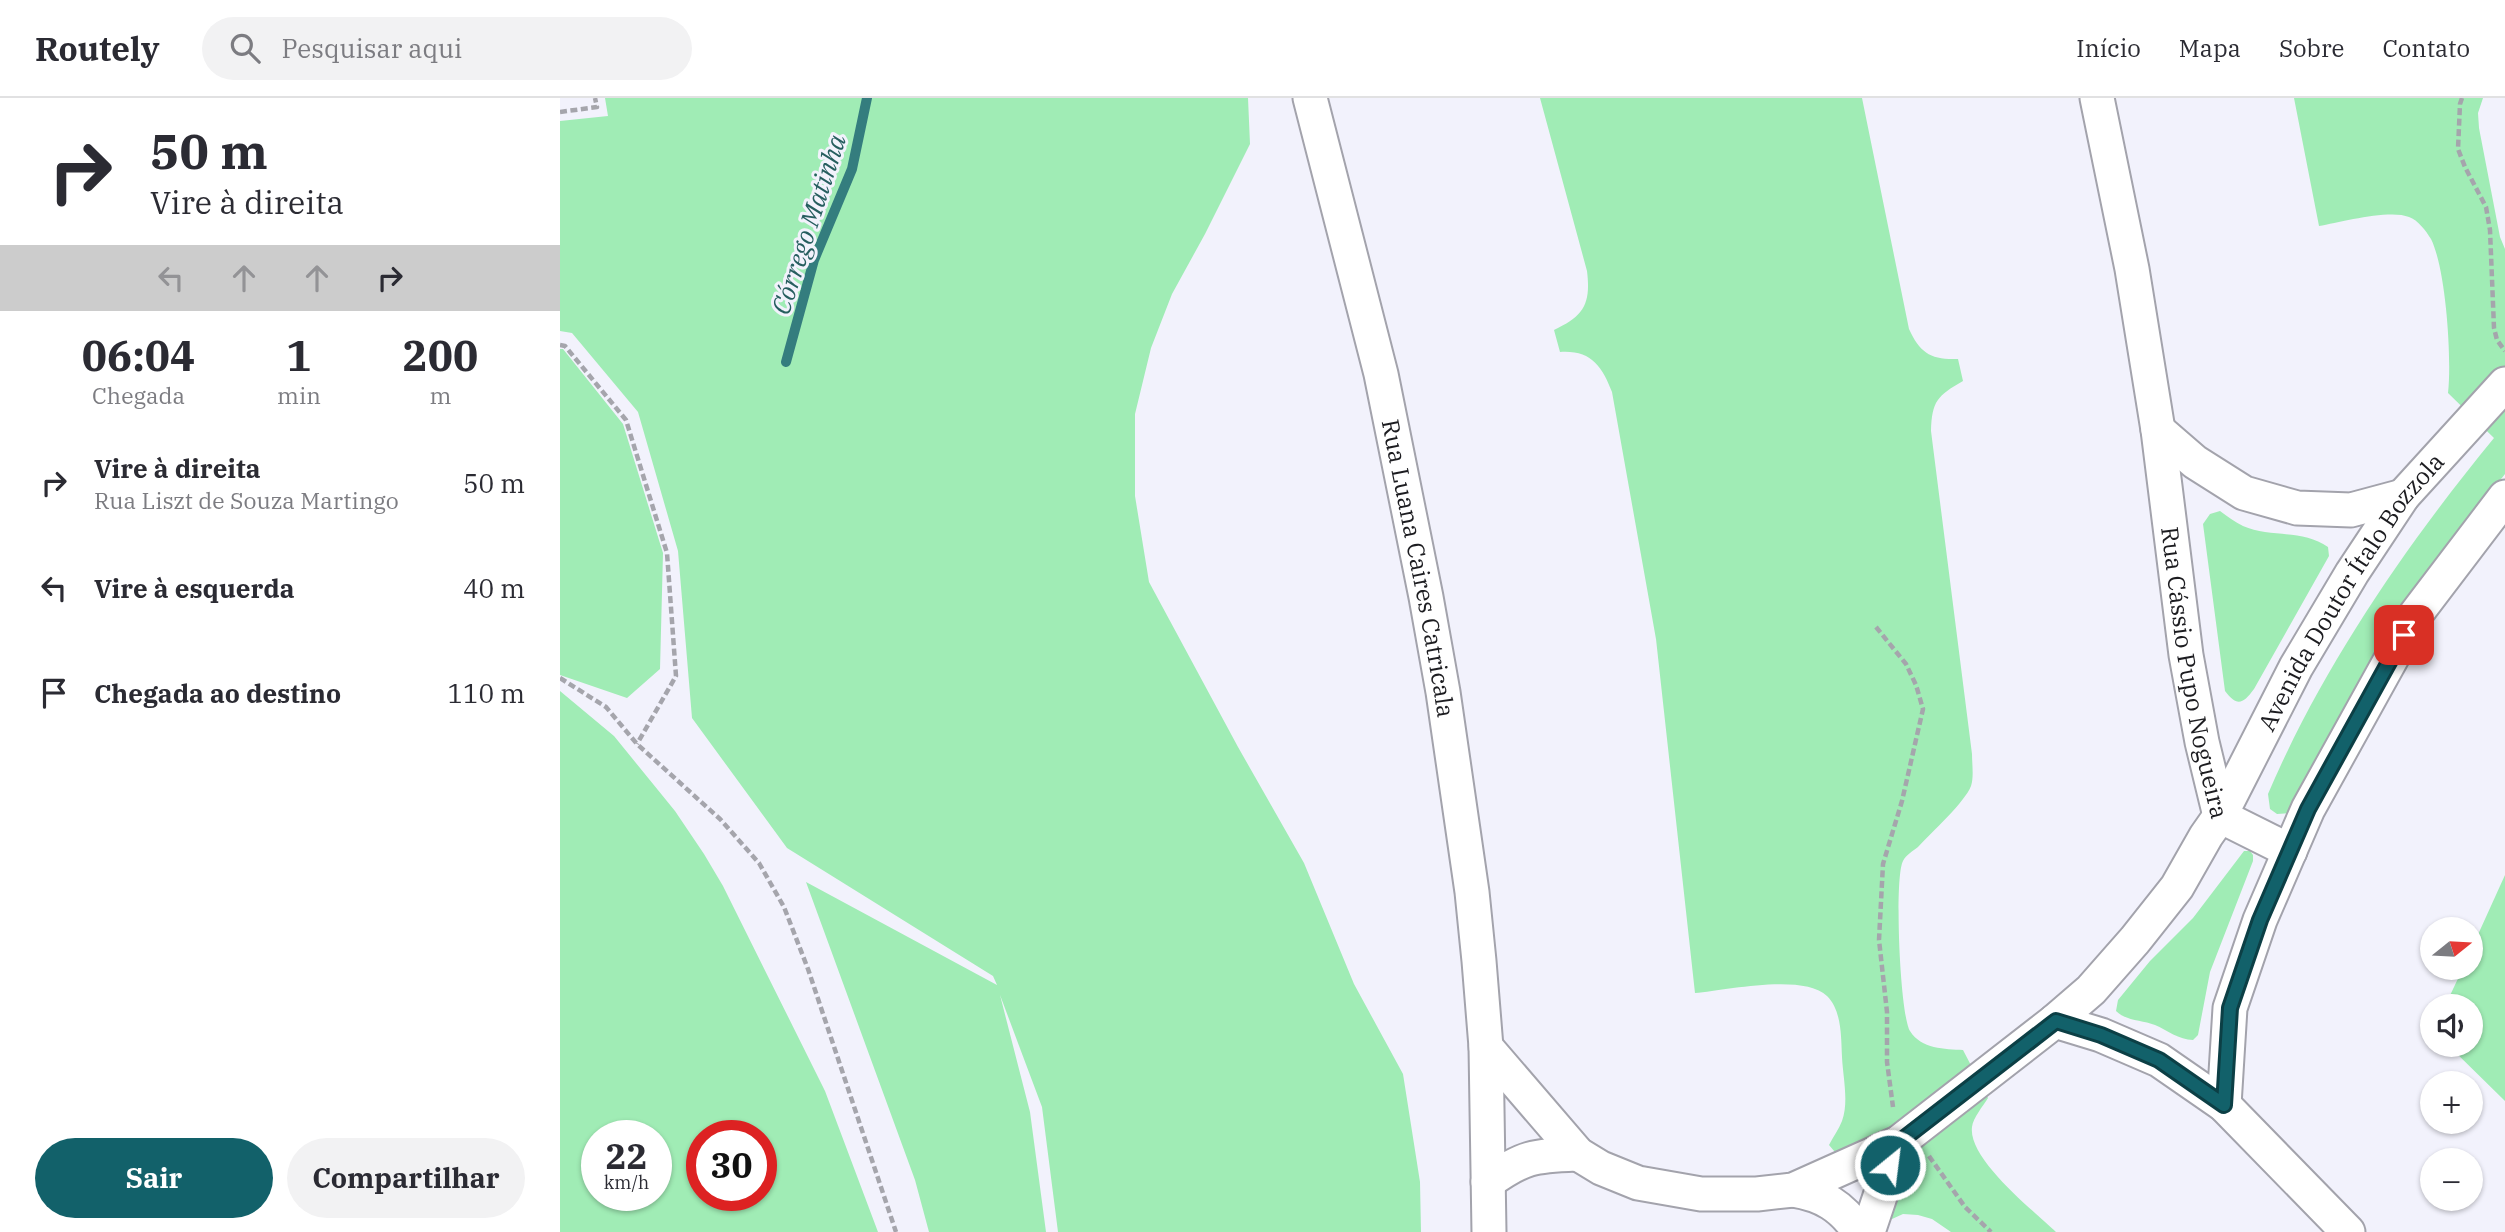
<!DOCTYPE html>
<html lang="pt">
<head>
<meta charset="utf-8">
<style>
	body { margin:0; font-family:"IBM Plex Serif",serif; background:#f2f2f3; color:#2b2b33; height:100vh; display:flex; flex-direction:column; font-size:26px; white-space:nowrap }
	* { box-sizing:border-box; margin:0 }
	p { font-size:23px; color:#7c7c81 }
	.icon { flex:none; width:38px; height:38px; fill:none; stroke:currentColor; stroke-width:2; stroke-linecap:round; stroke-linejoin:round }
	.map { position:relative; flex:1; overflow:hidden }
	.sheet { display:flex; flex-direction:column; background:#fff; width:560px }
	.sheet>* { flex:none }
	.hud { background:#fff; color:#2b2b33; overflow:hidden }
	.needle { width:46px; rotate:72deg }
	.fabs { position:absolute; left:1860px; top:819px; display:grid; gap:14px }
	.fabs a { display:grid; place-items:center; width:63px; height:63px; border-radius:50%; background:#fff; box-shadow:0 2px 5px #0004; font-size:35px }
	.speed { position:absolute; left:21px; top:1022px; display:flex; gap:14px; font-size:35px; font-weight:700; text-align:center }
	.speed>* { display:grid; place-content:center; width:91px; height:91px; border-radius:50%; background:#fff; box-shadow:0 2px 5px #0004; line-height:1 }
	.speed small { font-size:18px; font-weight:400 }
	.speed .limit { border:10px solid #d22; background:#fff; color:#111 }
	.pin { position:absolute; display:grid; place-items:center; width:60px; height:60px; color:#fff; margin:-30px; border-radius:14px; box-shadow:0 4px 10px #0006 }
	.me { position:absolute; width:77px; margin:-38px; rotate:29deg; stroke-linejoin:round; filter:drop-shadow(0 0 5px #0008) }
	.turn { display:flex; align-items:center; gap:24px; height:147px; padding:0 35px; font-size:32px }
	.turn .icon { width:91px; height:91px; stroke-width:2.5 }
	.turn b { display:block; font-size:49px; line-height:60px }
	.lanes { display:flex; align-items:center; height:66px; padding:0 35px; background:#0003; justify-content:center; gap:35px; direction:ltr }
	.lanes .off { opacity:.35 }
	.eta { display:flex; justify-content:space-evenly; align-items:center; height:119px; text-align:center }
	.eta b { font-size:42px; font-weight:700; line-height:49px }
	.action { display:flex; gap:14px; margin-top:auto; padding:14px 35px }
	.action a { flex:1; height:80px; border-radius:42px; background:#12616a; color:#fff; font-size:28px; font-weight:700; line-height:80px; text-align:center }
	.action a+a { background:#f2f2f3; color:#2b2b33 }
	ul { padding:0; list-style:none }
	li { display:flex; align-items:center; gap:21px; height:105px; padding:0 35px }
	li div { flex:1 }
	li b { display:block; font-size:26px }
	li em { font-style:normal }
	header { display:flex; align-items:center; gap:42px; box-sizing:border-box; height:98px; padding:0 35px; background:#fff; border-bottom:2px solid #e1e1e2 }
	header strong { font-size:33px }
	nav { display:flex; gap:38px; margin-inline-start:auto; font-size:24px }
	.search { width:490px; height:63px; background:#f2f2f3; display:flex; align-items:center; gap:18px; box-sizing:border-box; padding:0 24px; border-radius:38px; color:#7c7c81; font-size:26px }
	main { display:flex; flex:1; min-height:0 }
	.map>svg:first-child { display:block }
	.green { fill:#a0ecb5; fill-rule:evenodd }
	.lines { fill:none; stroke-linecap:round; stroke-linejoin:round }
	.stream { stroke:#347d7e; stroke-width:10 }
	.minor-casing { stroke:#a3a3ac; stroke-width:37 }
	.path { stroke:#a5a5ac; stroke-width:4.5; stroke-dasharray:7 3.5; stroke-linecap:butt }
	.minor { stroke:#fff; stroke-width:33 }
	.route-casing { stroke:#0c3f45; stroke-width:18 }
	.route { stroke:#12616a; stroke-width:12 }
	.labels { text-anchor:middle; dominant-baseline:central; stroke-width:6; stroke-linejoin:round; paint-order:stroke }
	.street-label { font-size:24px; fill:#1c1c20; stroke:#f2f2fc }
	.water-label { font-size:26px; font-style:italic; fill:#265e5f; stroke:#f2f2fc }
</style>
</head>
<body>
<header>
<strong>Routely</strong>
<div class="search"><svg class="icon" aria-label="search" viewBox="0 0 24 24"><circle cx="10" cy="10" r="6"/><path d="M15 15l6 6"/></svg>Pesquisar aqui</div>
<nav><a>Início</a><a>Mapa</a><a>Sobre</a><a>Contato</a></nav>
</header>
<main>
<section class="sheet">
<div class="hud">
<div class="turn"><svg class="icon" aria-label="right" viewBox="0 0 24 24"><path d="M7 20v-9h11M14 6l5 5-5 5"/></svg><div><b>50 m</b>Vire à direita</div></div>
<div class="lanes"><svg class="icon off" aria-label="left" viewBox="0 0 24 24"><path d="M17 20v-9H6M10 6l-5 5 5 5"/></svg><svg class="icon off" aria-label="ahead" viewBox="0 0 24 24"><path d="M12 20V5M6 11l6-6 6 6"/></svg><svg class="icon off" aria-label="ahead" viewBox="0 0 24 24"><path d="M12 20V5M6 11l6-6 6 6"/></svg><svg class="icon" aria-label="right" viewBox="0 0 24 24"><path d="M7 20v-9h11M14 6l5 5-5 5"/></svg></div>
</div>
<div class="eta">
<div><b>06:04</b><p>Chegada</p></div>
<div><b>1</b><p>min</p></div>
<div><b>200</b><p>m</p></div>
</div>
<ul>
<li><svg class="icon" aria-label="right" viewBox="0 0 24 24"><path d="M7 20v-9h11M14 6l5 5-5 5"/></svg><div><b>Vire à direita</b><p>Rua Liszt de Souza Martingo</p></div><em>50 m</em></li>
<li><svg class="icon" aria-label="left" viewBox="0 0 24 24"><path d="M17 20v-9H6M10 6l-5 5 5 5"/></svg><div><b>Vire à esquerda</b></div><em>40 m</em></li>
<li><svg class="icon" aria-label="arrive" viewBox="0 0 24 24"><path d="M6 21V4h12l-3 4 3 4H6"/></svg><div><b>Chegada ao destino</b></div><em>110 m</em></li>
</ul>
<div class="action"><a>Sair</a><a>Compartilhar</a></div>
</section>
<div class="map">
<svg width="1945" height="1134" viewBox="0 0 1945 1134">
	<rect width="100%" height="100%" fill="#f2f2fc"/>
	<!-- green -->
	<path class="green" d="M45,0H688L690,46L645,136L612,196L591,250L575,316V398L589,484L678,649L744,765L794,886L843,976L860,1084L861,1134H498L482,1009L440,897L470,1014L486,1134H369L355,1082L246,784L437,887L433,878L227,750L132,620L118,453L78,314L12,235L0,233V23L48,18Z
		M980,0H1302L1349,231C1360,255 1371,262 1398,261L1403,283C1377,298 1372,303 1371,333L1412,656C1412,666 1414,679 1411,688C1405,704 1371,735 1358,749C1353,753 1346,757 1343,763C1334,780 1340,917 1350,933C1361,951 1385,951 1403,952L1428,1000C1423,1008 1413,1020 1412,1029C1408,1061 1473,1112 1496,1134H1391L1372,1121L1358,1117L1343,1116L1332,1121L1269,1047C1273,1039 1279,1031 1282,1023C1289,1004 1283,979 1282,959C1281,939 1282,913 1267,898C1244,875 1166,892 1135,895L1096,541L1052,294C1042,268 1031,252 1000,254L994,232C1024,218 1031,206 1027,173Z
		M1734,0H1923L1918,15L1919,30L1940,139L1945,151V376L1904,428L1730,715L1717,716L1710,711L1708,696C1762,569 1847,446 1934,340L1888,295C1892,261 1886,171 1871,141C1866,133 1858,122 1849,119C1830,111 1781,124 1759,128Z
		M0,251H3L63,326L103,455L100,571L67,600L0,577Z
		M1660,413C1667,418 1675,424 1683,428C1710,440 1743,431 1768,449L1769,458L1694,591C1683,606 1677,609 1665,593L1643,426L1650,416Z
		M0,593L54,638L115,713L144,756L163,788L265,993L318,1134H0ZM37,1038H96V1097H37ZM142,1038H201V1097H142Z
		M1684,753H1690L1693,757V763L1650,874L1638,937L1633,942C1619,942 1607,932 1595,927C1582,922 1566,923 1556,913L1558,902L1590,863L1633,820Z
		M1945,777V1003L1888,947H1911V908H1885L1903,870H1911V852Z"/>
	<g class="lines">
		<!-- stream -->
		<path class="stream" d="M226,264L254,162L292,71L307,0"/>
		<!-- minor casing -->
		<g class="minor-casing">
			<g id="minor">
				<path id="s1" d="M750,0L821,276L866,499L883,594L912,794L919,863L926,949L929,1134"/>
				<path id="s2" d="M1537,0L1572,171L1598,332L1626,557L1642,644L1660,718"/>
				<path d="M1598,332L1635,364L1684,395L1737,410L1791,412L1843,398"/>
				<path d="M1660,718L1730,753"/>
				<path id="s3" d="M1495,923L1531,892L1575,842L1617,789L1646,738L1660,718L1736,569L1792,475L1843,398L1945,286"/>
				<path d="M926,949L1018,1056L1041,1070L1078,1085L1141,1096H1197L1233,1092L1338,1045L1495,923L1541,937L1599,962L1664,1007L1788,1134"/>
				<path d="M1664,1007L1670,910L1700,822L1748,711L1856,516L1945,399"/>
				<path d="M928,1084C964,1058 974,1058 1018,1056"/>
				<path d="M1233,1092C1263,1097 1282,1108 1299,1134"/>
				<path d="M1308,1134L1338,1045"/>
			</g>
		</g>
		<!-- path -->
		<path class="path" d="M1902,0L1900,6L1898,51L1905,69L1926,109L1930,132L1934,230L1937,242L1945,253
			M0,14L37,9L35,0
			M0,247L5,248L66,322L107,455L116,578L77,646
			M1316,529L1346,566L1356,587L1363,611L1342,703L1323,766L1319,842L1327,914V964L1333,1009
			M0,580L46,609L77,646L160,721L199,765L224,809L248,871L336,1134
			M1369,1058L1405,1109L1431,1134"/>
		<!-- minor -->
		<use href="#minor" class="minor"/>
	</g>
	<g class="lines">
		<!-- route casing -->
		<g class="route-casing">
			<path id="route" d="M1330,1067L1338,1045L1496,923L1541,937L1599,962L1664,1007L1670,910L1700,822L1748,711L1844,537"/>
		</g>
		<!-- route -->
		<use href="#route" class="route"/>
	</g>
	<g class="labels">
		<!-- street labels -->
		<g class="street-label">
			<text stroke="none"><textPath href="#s1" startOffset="483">Rua Luana Caires Catricala</textPath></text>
			<text stroke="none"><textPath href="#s3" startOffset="525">Avenida Doutor Ítalo Bozzola</textPath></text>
			<text stroke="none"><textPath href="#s2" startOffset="583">Rua Cássio Pupo Nogueira</textPath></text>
		</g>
		<!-- water labels -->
		<g class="water-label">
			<text transform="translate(248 126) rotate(-72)">Córrego Matinha</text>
		</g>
	</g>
</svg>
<div class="fabs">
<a><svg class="needle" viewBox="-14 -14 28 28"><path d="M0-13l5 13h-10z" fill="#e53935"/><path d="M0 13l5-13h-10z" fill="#7c7c81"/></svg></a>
<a><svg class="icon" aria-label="sound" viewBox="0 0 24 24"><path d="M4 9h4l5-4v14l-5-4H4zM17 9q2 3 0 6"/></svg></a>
<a>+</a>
<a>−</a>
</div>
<div class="speed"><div>22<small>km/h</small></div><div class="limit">30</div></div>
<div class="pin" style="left:1844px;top:537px;background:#d93025"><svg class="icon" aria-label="arrive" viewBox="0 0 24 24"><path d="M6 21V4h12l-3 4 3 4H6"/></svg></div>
<svg class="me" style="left:1330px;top:1067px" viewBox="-20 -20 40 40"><circle r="17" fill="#12616a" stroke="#fff" stroke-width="3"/><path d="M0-11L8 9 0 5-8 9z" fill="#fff"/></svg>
</div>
</main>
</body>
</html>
